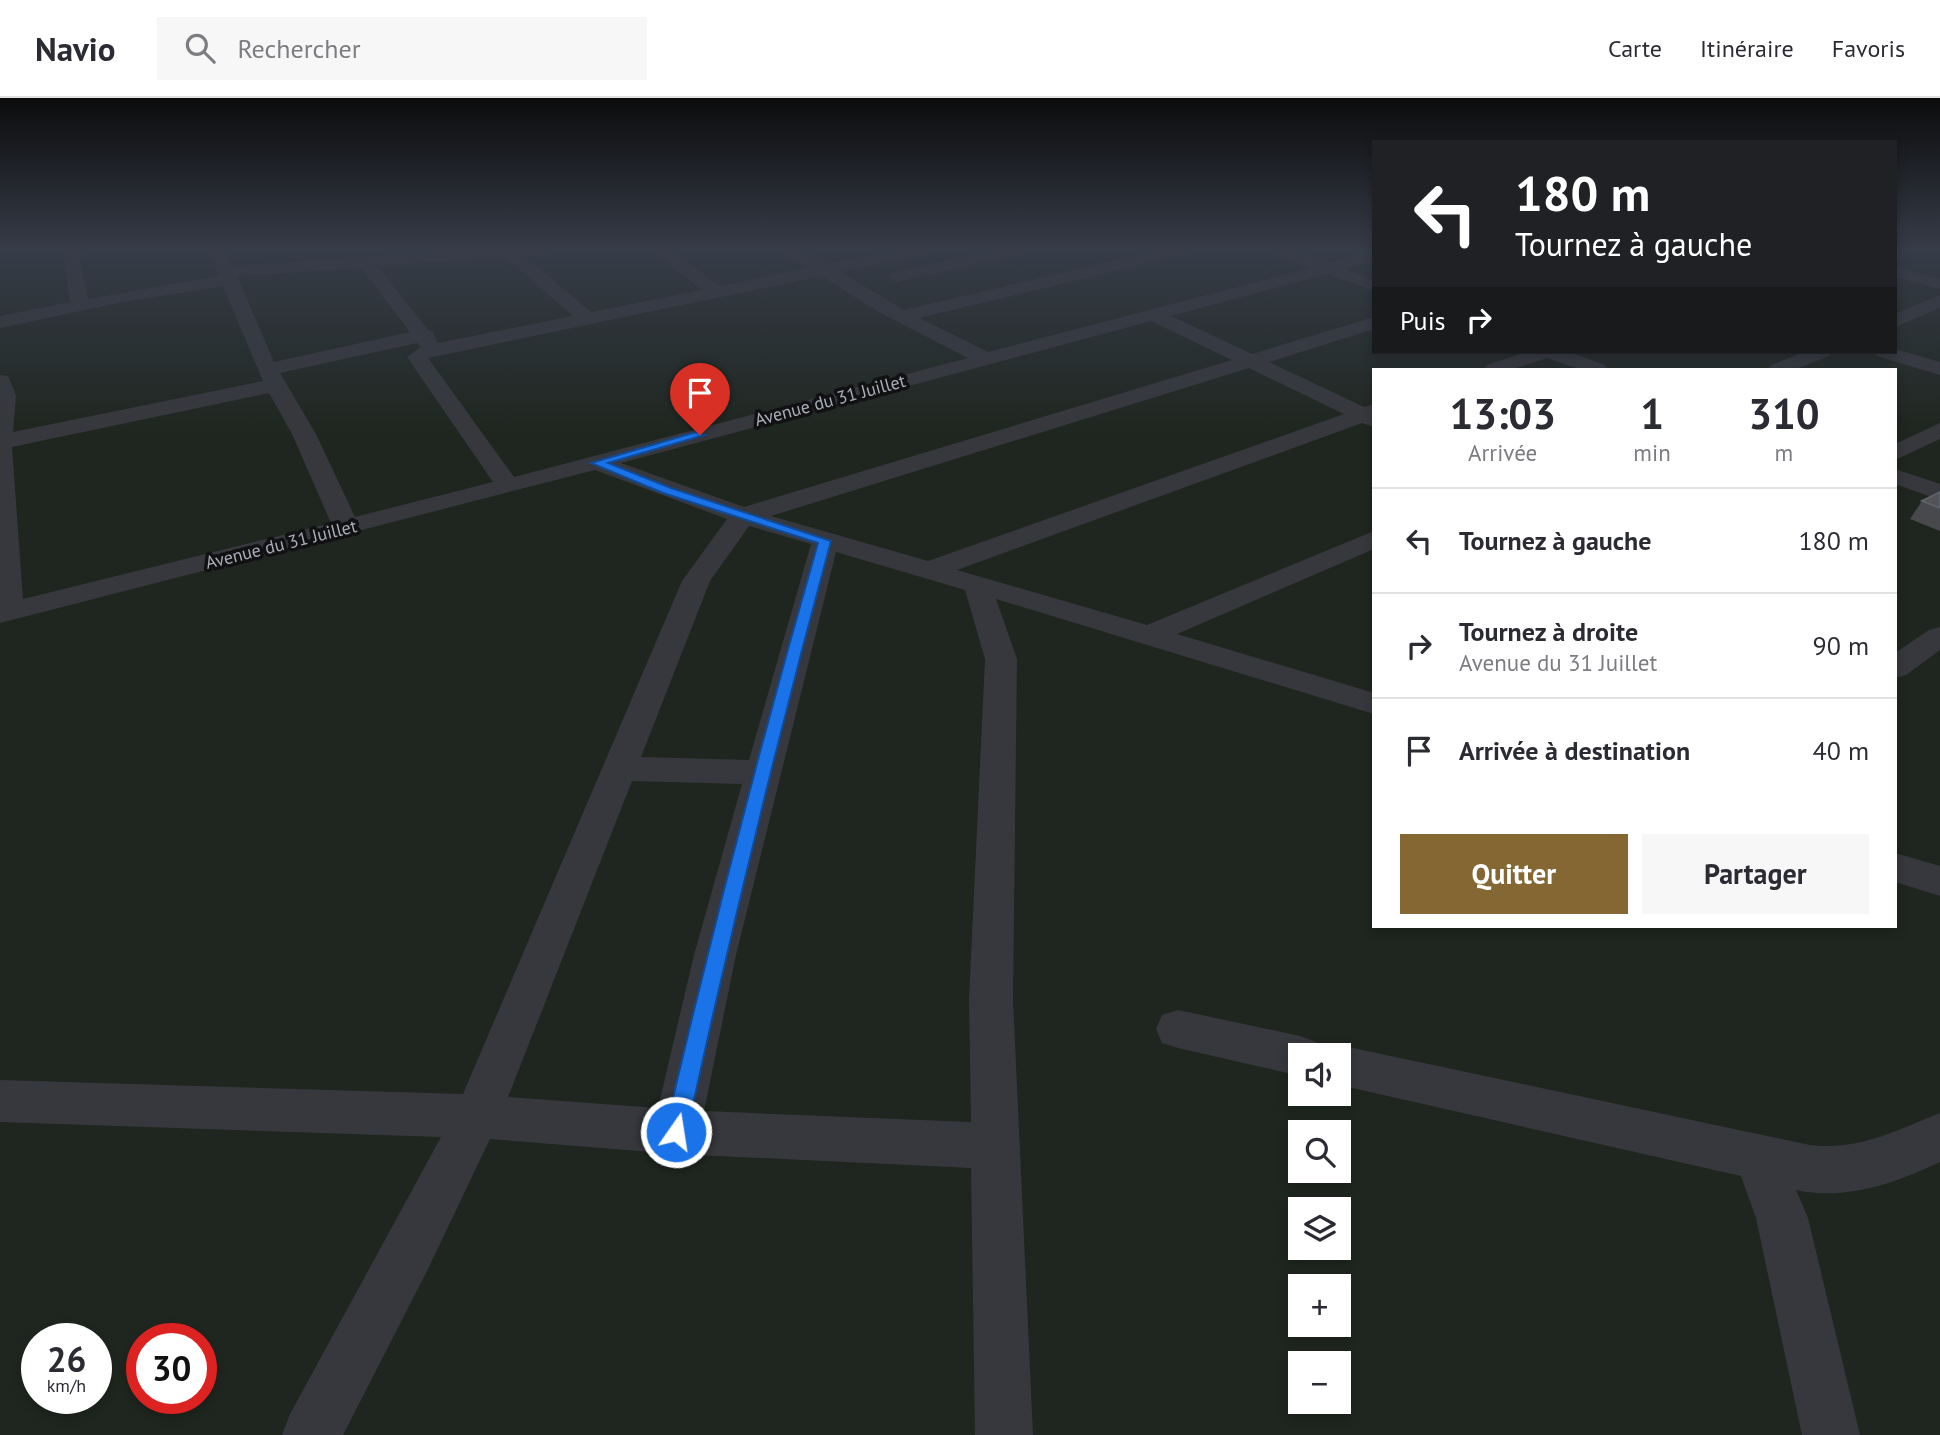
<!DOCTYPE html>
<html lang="fr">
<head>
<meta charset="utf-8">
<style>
	body { margin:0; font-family:"PT Sans",sans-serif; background:#f7f7f7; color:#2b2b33; height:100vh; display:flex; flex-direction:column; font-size:26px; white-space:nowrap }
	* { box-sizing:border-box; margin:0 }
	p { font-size:23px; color:#7c7c81 }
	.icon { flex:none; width:38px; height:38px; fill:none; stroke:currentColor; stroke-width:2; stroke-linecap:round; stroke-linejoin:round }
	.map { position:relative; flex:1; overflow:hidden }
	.side { position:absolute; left:1372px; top:270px; width:525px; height:560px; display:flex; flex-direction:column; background:#fff; border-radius:0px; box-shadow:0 4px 10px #0003 }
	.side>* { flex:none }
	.hud { position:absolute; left:1372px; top:42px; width:525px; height:214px; border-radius:0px; box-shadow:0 4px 10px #0003; background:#202124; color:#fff; overflow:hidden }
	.controls { position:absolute; left:1288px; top:945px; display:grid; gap:14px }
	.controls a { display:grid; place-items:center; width:63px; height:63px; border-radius:0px; background:#fff; box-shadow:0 4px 10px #0003; font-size:35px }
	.speed { position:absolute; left:21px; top:1225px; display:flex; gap:14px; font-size:35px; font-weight:700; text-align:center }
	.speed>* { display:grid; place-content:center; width:91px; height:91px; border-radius:50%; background:#fff; box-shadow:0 4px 10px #0003; line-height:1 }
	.speed small { font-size:18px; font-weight:400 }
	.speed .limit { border:10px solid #d22; background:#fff; color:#111 }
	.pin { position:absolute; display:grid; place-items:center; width:60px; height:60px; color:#fff; margin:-72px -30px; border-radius:50% 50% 50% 0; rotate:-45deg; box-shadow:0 0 7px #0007 }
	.pin .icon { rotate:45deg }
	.me { position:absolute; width:77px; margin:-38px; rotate:13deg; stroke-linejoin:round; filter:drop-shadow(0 0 5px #0008) }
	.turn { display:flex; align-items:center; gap:24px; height:147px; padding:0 28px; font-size:32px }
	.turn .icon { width:91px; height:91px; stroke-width:2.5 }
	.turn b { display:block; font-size:49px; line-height:60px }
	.then { display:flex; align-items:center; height:66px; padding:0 28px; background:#0003; gap:14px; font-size:26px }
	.eta { display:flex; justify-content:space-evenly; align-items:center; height:119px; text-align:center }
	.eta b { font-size:42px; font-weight:700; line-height:49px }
	.button { display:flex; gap:14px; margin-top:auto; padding:14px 28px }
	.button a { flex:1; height:80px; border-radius:0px; background:#856733; color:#fff; font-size:28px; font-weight:700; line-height:80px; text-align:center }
	.button a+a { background:#f7f7f7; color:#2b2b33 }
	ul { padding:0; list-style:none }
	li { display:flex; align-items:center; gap:21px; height:105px; padding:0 28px; border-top:2px solid #e1e1e2 }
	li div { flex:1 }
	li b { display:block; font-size:26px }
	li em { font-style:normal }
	header { display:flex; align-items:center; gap:42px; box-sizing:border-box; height:98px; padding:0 35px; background:#fff; border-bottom:2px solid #e1e1e2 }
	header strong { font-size:33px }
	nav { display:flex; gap:38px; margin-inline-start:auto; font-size:24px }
	.search { width:490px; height:63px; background:#f7f7f7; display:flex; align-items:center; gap:18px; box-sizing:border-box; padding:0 24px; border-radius:0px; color:#7c7c81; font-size:26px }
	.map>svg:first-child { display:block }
	.green { fill:#1e261f; fill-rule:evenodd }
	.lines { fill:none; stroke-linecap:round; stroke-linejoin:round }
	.minor { fill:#37383d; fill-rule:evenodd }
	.wall { fill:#47494d }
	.building { fill:#525359; stroke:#5f6168; stroke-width:2 }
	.route { fill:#1a73e8; stroke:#114b97; stroke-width:2 }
	.labels { text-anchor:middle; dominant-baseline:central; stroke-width:7; stroke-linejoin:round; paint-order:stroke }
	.far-street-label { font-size:18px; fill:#a8adb8; stroke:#111113 }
</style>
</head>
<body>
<header>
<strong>Navio</strong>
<div class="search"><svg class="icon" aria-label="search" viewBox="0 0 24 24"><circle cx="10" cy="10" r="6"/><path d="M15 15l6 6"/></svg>Rechercher</div>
<nav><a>Carte</a><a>Itinéraire</a><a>Favoris</a></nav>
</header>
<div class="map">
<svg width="1940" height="1337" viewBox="0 0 1940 1337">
	<rect width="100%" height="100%" fill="#161618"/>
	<!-- green -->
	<path class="green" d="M0,151H1374V254H1895V151H1940V1337H0ZM1374,271H1895V828H1374ZM1300,957H1339V996H1300ZM1300,1034H1339V1073H1300ZM1300,1111H1339V1150H1300ZM1300,1188H1339V1227H1300ZM37,1241H96V1300H37ZM142,1241H201V1300H142ZM1300,1265H1339V1304H1300Z"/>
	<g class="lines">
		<!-- minor -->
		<path class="minor" d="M67,151H83L80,161L88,201L219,178L210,154L212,151H224L233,168L481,151H562L554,156L524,158L591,214L702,192L650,151H669L720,188L808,170L778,151H799L827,166L902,151H935L927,156L841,174L904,212L1163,151H1193L1191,155L919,220L988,254L1310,170L1271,155L1269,151H1292L1329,165L1374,153V163L1345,171L1374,182V193L1327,176L1171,218L1252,256L1374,219V231L1269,264L1364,309L1374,306V329L1362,325L957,472L1147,527L1374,433V451L1177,536L1374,595V616L996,501L1017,561L1013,901L1033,1337H975L971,1070L676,1056L490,1041L427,1173L343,1337H282L290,1316L441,1039L0,1024V982L463,996L682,483L727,421L595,372L0,525V277L8,278L16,297L13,334L263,283L223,188L123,204L0,230V218L70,204L64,161ZM505,159L573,218L438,245L432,233L428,232L378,168ZM361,170L410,234L274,264L237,178ZM822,178L875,212L968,260L514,379L428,260ZM1151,223L1232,262L744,409L621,365ZM417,245L421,249L407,259L493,384L355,419L316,336L280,275ZM1249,270L1344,316L928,463L771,418ZM269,295L292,336L331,425L23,501L12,349ZM749,428L811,446L749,662L641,659L710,483ZM836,454L965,492L985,561L969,901L971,1024L704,1013L736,857ZM632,683L742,686L694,857L658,1010L508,999Z
			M998,151H1028L1026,155L897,184L888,179L891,175Z
			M1895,169L1940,181V191L1895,179Z
			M1940,197V210L1895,229V216Z
			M1895,251L1940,264V277L1877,258L1874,254H1895Z
			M1526,254H1569L1605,267L1608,271H1579L1547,260L1514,271H1484L1487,267Z
			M1804,254H1832L1829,258L1796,271H1768L1771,267Z
			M1940,325V341L1895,362V346Z
			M1895,371L1940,386V402L1895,386Z
			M1940,529V552L1906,577L1895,580V555L1929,532Z
			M1895,755L1940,768V798L1895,784Z
			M1178,912L1300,938L1316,944L1322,956L1339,947L1810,1047C1859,1053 1897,1032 1940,1015V1064C1896,1085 1845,1103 1796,1092L1808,1120L1860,1337H1802L1756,1120L1741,1078L1339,987V957H1300V978L1178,950L1162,945L1156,931L1162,917Z"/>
	</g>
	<!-- wall -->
	<path class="wall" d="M1940,394V433L1910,421L1922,403Z"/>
	<!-- building -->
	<path class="building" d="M1940,394V410L1922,403Z"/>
	<!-- sky -->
	<linearGradient id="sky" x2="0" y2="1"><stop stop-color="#0c0c0d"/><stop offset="0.45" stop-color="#363c48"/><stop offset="1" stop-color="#363c48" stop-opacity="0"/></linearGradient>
	<rect width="1940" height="338" fill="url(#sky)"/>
	<!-- route -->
	<path class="route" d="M696,334L705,337L608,365L671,390L831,443C778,639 730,836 687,1034L683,1041L676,1044L668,1041L665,1034C711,836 762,640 818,445L663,395L591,365Z"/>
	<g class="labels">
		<!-- far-street labels -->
		<g class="far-street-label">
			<text transform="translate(830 302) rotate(-15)">Avenue du 31 Juillet</text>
			<text transform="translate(281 446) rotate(-14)">Avenue du 31 Juillet</text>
		</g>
	</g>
</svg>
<div class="controls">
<a><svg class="icon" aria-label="sound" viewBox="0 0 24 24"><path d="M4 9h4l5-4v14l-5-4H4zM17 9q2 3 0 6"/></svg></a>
<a><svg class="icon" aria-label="search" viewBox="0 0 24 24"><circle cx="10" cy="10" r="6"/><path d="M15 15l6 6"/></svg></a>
<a><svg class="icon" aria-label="layers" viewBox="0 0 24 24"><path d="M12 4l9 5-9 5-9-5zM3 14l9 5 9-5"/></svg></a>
<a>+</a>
<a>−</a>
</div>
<div class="speed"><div>26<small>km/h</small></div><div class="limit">30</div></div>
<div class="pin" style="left:700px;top:337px;background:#d93025"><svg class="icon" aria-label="arrive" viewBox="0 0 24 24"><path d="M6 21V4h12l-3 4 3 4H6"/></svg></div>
<svg class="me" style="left:676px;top:1034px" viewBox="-20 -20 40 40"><circle r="17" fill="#1a73e8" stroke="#fff" stroke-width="3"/><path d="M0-11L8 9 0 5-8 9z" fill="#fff"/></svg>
<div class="hud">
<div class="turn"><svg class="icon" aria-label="left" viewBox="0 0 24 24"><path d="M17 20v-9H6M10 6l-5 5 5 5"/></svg><div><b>180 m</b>Tournez à gauche</div></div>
<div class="then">Puis<svg class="icon" aria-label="right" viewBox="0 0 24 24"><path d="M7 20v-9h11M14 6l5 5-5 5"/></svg></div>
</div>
<section class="side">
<div class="eta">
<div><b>13:03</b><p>Arrivée</p></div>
<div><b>1</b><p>min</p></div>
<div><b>310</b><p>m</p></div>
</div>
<ul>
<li><svg class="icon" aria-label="left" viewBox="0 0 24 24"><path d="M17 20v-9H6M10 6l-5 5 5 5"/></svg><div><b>Tournez à gauche</b></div><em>180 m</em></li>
<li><svg class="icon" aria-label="right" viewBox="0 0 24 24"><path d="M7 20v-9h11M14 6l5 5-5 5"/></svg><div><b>Tournez à droite</b><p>Avenue du 31 Juillet</p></div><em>90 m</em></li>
<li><svg class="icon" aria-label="arrive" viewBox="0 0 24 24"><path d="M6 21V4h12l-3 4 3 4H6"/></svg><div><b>Arrivée à destination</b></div><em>40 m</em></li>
</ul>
<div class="button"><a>Quitter</a><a>Partager</a></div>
</section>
</div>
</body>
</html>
